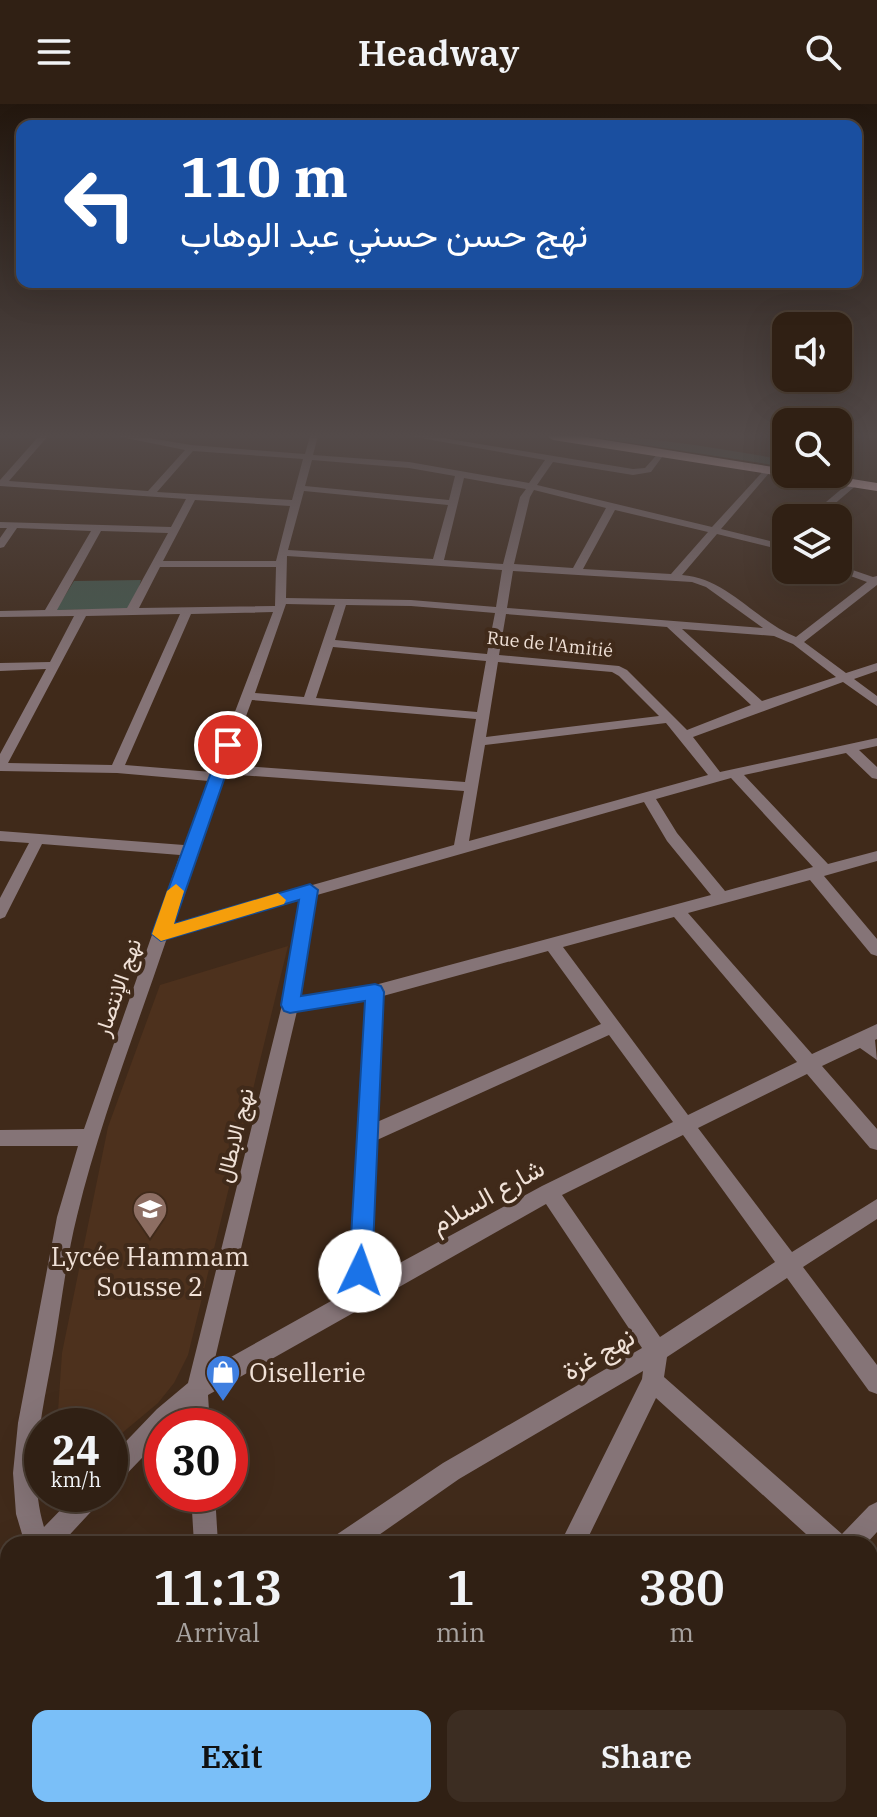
<!DOCTYPE html>
<html lang="en">
<head>
<meta charset="utf-8">
<style>
	body { margin:0; font-family:"IBM Plex Serif",Vazirmatn,serif; background:#3c2d22; color:#f1f3f6; height:100vh; display:flex; flex-direction:column; font-size:30px; white-space:nowrap }
	* { box-sizing:border-box; margin:0 }
	p { font-size:26px; color:#a8a3a0 }
	.icon { flex:none; width:44px; height:44px; fill:none; stroke:currentColor; stroke-width:2; stroke-linecap:round; stroke-linejoin:round }
	.map { position:relative; flex:1; overflow:hidden }
	.sheet { position:absolute; left:0px; top:1432px; width:878px; height:282px; display:flex; flex-direction:column; background:#302014; border-radius:24px 24px 0 0; box-shadow:0 8px 32px #0002,0 0 0 2px #4b3e34 }
	.sheet>* { flex:none }
	.hud { position:absolute; left:16px; top:16px; width:846px; height:168px; border-radius:16px; box-shadow:0 8px 32px #0002,0 0 0 2px #4b3e34; background:#1a4fa0; color:#fff; overflow:hidden }
	.tools { position:absolute; left:772px; top:208px; display:grid; gap:16px }
	.tools a { display:grid; place-items:center; width:80px; height:80px; border-radius:16px; background:#302014; box-shadow:0 8px 32px #0002,0 0 0 2px #4b3e34; font-size:40px }
	.speed { position:absolute; left:24px; top:1304px; display:flex; gap:16px; font-size:40px; font-weight:700; text-align:center }
	.speed>* { display:grid; place-content:center; width:104px; height:104px; border-radius:50%; background:#302014; box-shadow:0 8px 32px #0002,0 0 0 2px #4b3e34; line-height:1 }
	.speed small { font-size:20px; font-weight:400 }
	.speed .limit { border:12px solid #d22; background:#fff; color:#111 }
	.pin { position:absolute; display:grid; place-items:center; width:68px; height:68px; color:#fff; margin:-34px; border:4px solid #fff; border-radius:50%; box-shadow:0 2px 8px #0007 }
	.me { position:absolute; width:88px; margin:-44px; rotate:3deg; stroke-linejoin:round; filter:drop-shadow(0 0 6px #0008) }
	.turn { display:flex; align-items:center; gap:28px; height:168px; padding:0 32px; font-size:36px }
	.turn .icon { width:104px; height:104px; stroke-width:2.5 }
	.turn b { display:block; font-size:56px; line-height:68px }
	.eta { display:flex; justify-content:space-evenly; align-items:center; height:136px; text-align:center }
	.eta b { font-size:48px; font-weight:600; line-height:56px }
	.primary-button { display:flex; gap:16px; margin-top:auto; padding:16px 32px }
	.primary-button a { flex:1; height:92px; border-radius:16px; background:#7abff8; color:#111; font-size:32px; font-weight:600; line-height:92px; text-align:center }
	.primary-button a+a { background:#3c2d22; color:#f1f3f6 }
	header { display:flex; justify-content:space-between; align-items:center; height:104px; padding:0 32px; background:#302014; font-size:36px; font-weight:600 }
	.map>svg:first-child { display:block }
	.built { fill:#4d311d }
	.green { fill:#44594e }
	.lines { fill:none; stroke-linecap:round; stroke-linejoin:round }
	.street { fill:#857477; fill-rule:evenodd }
	.highway { fill:#fcd4dc; fill-rule:evenodd }
	.route { fill:#1a73e8; stroke:#114b97; stroke-width:2 }
	.slow { fill:#f59e0b }
	.labels { text-anchor:middle; dominant-baseline:central; stroke-width:8; stroke-linejoin:round; paint-order:stroke }
	.far-street-label { font-size:18px; fill:#f0e1d7; stroke:#402a1a }
	.street-label { font-size:22px; fill:#f0e1d7; stroke:#402a1a }
	.near-street-label { font-size:26px; fill:#f0e1d7; stroke:#402a1a }
	.near-poi-label { font-size:26px; fill:#f0e1d7; stroke:#402a1a }
</style>
</head>
<body>
<header><svg class="icon" aria-label="menu" viewBox="0 0 24 24"><path d="M4 6h16M4 12h16M4 18h16"/></svg>Headway<svg class="icon" aria-label="search" viewBox="0 0 24 24"><circle cx="10" cy="10" r="6"/><path d="M15 15l6 6"/></svg></header>
<div class="map">
<svg width="877" height="1713" viewBox="0 0 877 1713">
	<rect width="100%" height="100%" fill="#402a1a"/>
	<!-- built -->
	<path class="built" d="M288,842L188,1251L174,1279L158,1299L110,1339V1322H57L62,1249L108,1023L160,881Z"/>
	<!-- green -->
	<path class="green" d="M587,332C654,332 720,345 786,356V363Z
		M141,476L133,505L56,506L74,477Z"/>
	<g class="lines">
		<!-- street -->
		<path class="street" d="M39,332H48L9,377L148,387L185,346L116,332H137L191,341L305,350L310,332H318L313,351L409,358L529,379L545,356L409,332H431L633,365L645,364L661,346L665,349L651,368L633,371L553,358L537,381L712,423L767,363L772,366L770,368L721,425L786,441V447L717,430L682,471C727,474 756,517 796,533L867,478L834,466H838V461L873,473L877,472V481L804,538L846,569L877,559V567L854,575L877,592V602L843,578L693,633L720,668L877,634V642L859,646L877,663V675L872,674L846,649L744,671L828,760L877,747V757L824,772L877,835V852L871,850L810,776L688,809L812,950L877,920V935L875,936L877,956L860,944L822,962L877,1025V1046L870,1044L807,970L698,1024L792,1148L877,1095V1115L803,1163L877,1261V1290L869,1287L787,1174L667,1253L664,1273L842,1430L869,1402L877,1398V1428L866,1440H817L656,1294L585,1440H560L642,1275L643,1267L459,1375L366,1440H333L336,1431L443,1359L642,1244L546,1100L208,1291L210,1322H188L187,1308L172,1322H162V1333L118,1379L110,1383V1354L157,1305L188,1279L282,901L301,796L167,834C136,926 100,1017 77,1112C66,1156 61,1203 53,1249C43,1305 27,1367 44,1423L76,1390H104L100,1398L61,1440H25L16,1410L13,1369L18,1319L57,1113L78,1042H0V1026L84,1025L180,751L42,740L5,813L0,815V794L29,739L0,737V727L184,741L209,677L117,669L0,667V650L46,565L0,567V559L50,558L74,512L0,513V507L45,506L91,427L17,424L4,443L0,444V434L7,424H0V418L171,423L186,395L0,382V376ZM193,347L303,355L292,396L157,388ZM312,356L409,364L455,372L449,396L305,382ZM464,374L526,385L520,393L503,460L444,456ZM534,386L606,404L573,464L514,460L530,393ZM304,387L448,401L433,455L288,446ZM195,396L290,402L276,457H163ZM615,406L708,428L671,470L583,465ZM101,427L168,429L127,504L57,506ZM287,452L502,466L496,503L411,496L286,494ZM160,463H276L275,502L139,504ZM513,467L692,478L706,483L763,524L507,504ZM286,500L335,501L304,593L255,589ZM346,501L411,502L495,509L487,550L335,536ZM273,508L212,668L125,661L191,510ZM180,510L112,661L8,659L86,512ZM506,510L667,523L751,601L687,626L627,566L619,562L499,551ZM682,525L774,532L793,540L836,573L762,597ZM333,543L486,557L477,608L316,594ZM498,558L612,568L619,572L659,612L486,633ZM252,596L476,615L465,678L228,661ZM666,619L708,671L469,737L485,641ZM225,670L464,687L454,741L171,821ZM731,674L813,763L725,787L677,729L656,695ZM644,698L667,737L711,791L375,881L300,893L317,791ZM674,813L797,958L688,1011L563,843ZM548,847L601,920L377,1018L383,892ZM366,896L349,1187L213,1263L297,907ZM609,931L673,1018L542,1082L370,1175L377,1036ZM683,1031L775,1158L660,1233L562,1091Z
			M851,377L859,379L818,414H807Z
			M191,1390H215L218,1440H194Z
			M8,1463V1491L0,1494V1466Z
			M321,1706H351L354,1713H324Z
			M396,1706H426L423,1713H393Z
			M721,1706H749L747,1713H719Z"/>
		<!-- highway -->
		<path class="highway" d="M547,332H580L786,365V370H821L877,379V387L553,336Z"/>
	</g>
	<!-- sky -->
	<linearGradient id="sky" x2="0" y2="1"><stop stop-color="#23170e"/><stop offset="0.58" stop-color="#534a49"/><stop offset="1" stop-color="#534a49" stop-opacity="0"/></linearGradient>
	<rect width="877" height="572" fill="url(#sky)"/>
	<!-- route -->
	<path class="route" d="M228,636L236,641L174,820L310,780L318,786L301,892L375,880L381,882L384,888L372,1167L369,1175L360,1178L352,1175L349,1167L365,897L290,909L284,907L281,901L299,796L161,837L152,830L221,641Z"/>
	<!-- slow -->
	<path class="slow" d="M176,780L184,787L174,820L278,789L286,796L284,800L161,837L152,830L167,787Z"/>
	<!-- icons -->
	<defs>
		<g id="university-pin" transform="scale(1.8)"><path d="M0 17L-7.5 6A9.5 9.5 0 1 1 7.5 6Z" fill="#8d6e63" stroke="#402a1a"/><path d="M0-5L7-2L0 1L-7-2ZM-4 1L0 2.5L4 1V4Q0 6-4 4Z" fill="#fff"/></g>
		<g id="shop-pin" transform="scale(1.8)"><path d="M0 17L-7.5 6A9.5 9.5 0 1 1 7.5 6Z" fill="#3f7fe0" stroke="#402a1a"/><path d="M-5-2.5h2.3a2.7 3.5 0 0 1 5.4 0H5L5.5 6h-11ZM-1.5-2.5h3a1.5 2.3 0 0 0-3 0Z" fill="#fff"/></g>
	</defs>
	<g fill-rule="evenodd">
		<use href="#university-pin" x="150" y="1105"/>
		<use href="#shop-pin" x="223" y="1268"/>
	</g>
	<g class="labels">
		<!-- far-street labels -->
		<g class="far-street-label">
			<text transform="translate(550 540) rotate(6)">Rue de l'Amitié</text>
		</g>
		<!-- street labels -->
		<g class="street-label">
			<text transform="translate(117 883) rotate(-71)">نهج الإنتصار</text>
			<text transform="translate(234 1031) rotate(-76)">نهج الابطال</text>
		</g>
		<!-- near-street labels -->
		<g class="near-street-label">
			<text transform="translate(487 1091) rotate(-29)">شارع السلام</text>
			<text transform="translate(598 1249) rotate(-30)">نهج غزة</text>
		</g>
		<!-- near-poi labels -->
		<g class="near-poi-label">
			<text x="150" y="1152">Lycée Hammam<tspan x="150" dy="30">Sousse 2</tspan></text>
			<text x="249" y="1268" text-anchor="start">Oisellerie</text>
		</g>
	</g>
</svg>
<div class="tools">
<a><svg class="icon" aria-label="sound" viewBox="0 0 24 24"><path d="M4 9h4l5-4v14l-5-4H4zM17 9q2 3 0 6"/></svg></a>
<a><svg class="icon" aria-label="search" viewBox="0 0 24 24"><circle cx="10" cy="10" r="6"/><path d="M15 15l6 6"/></svg></a>
<a><svg class="icon" aria-label="layers" viewBox="0 0 24 24"><path d="M12 4l9 5-9 5-9-5zM3 14l9 5 9-5"/></svg></a>
</div>
<div class="speed"><div>24<small>km/h</small></div><div class="limit">30</div></div>
<div class="pin" style="left:228px;top:641px;background:#d93025"><svg class="icon" aria-label="arrive" viewBox="0 0 24 24"><path d="M6 21V4h12l-3 4 3 4H6"/></svg></div>
<svg class="me" style="left:360px;top:1167px" viewBox="-20 -20 40 40"><circle r="19" fill="#fff"/><path d="M0-13L10 11 0 6-10 11z" fill="#1a73e8"/></svg>
<div class="hud">
<div class="turn"><svg class="icon" aria-label="left" viewBox="0 0 24 24"><path d="M17 20v-9H6M10 6l-5 5 5 5"/></svg><div><b>110 m</b>نهج حسن حسني عبد الوهاب</div></div>
</div>
<section class="sheet">
<div class="eta">
<div><b>11:13</b><p>Arrival</p></div>
<div><b>1</b><p>min</p></div>
<div><b>380</b><p>m</p></div>
</div>
<div class="primary-button"><a>Exit</a><a>Share</a></div>
</section>
</div>
</body>
</html>
